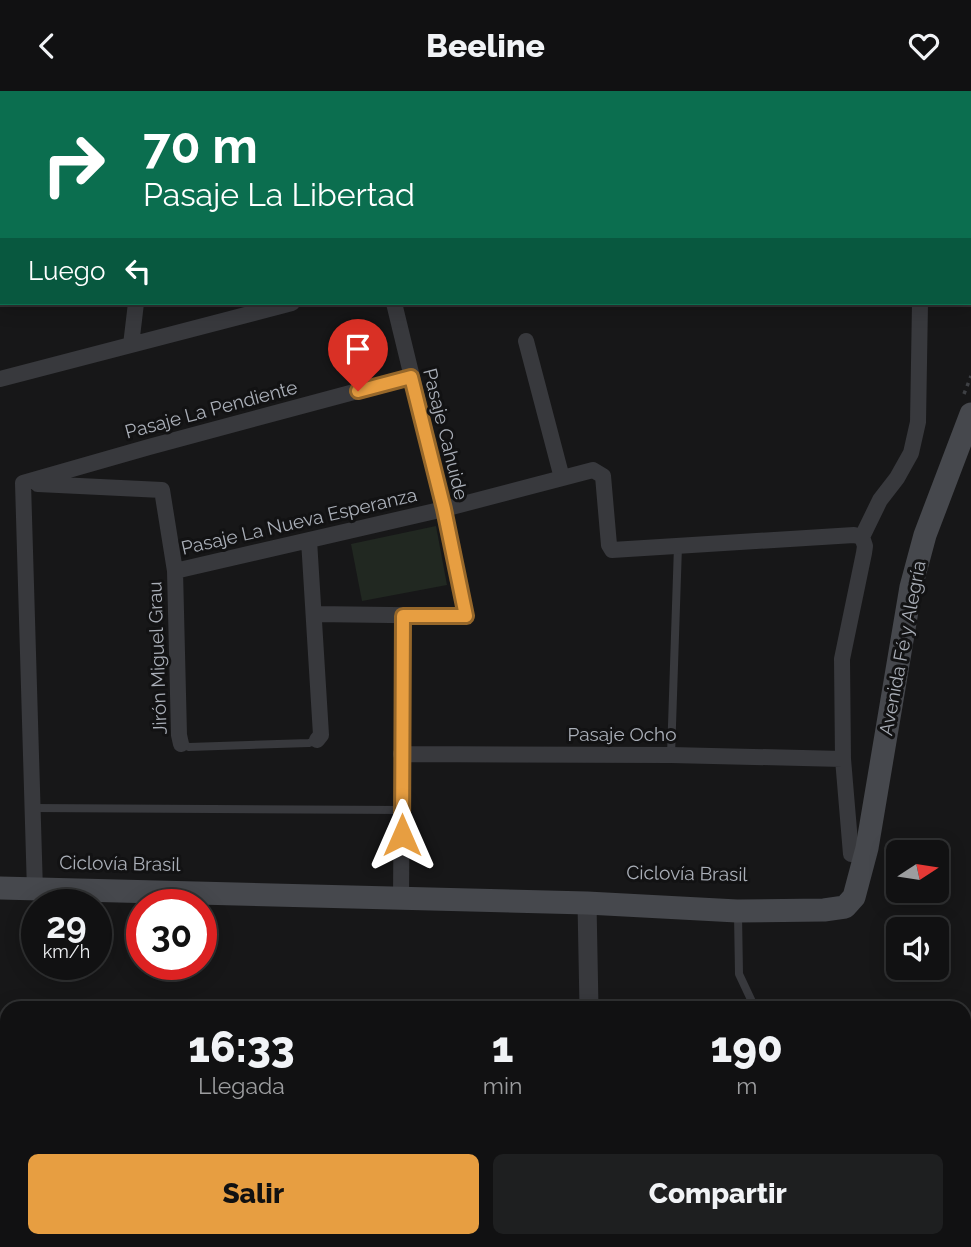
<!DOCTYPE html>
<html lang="es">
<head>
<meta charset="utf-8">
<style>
	body { margin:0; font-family:Raleway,sans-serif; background:#1e1f20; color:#f1f3f6; height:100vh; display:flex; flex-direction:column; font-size:26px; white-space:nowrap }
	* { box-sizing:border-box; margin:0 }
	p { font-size:23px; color:#9c9d9f }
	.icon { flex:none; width:38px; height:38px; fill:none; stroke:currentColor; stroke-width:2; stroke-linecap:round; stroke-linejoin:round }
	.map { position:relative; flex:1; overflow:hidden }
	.panel { position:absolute; left:0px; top:910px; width:971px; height:247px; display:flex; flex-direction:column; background:#111112; border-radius:21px 21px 0 0; box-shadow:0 4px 18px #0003,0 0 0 2px #303132 }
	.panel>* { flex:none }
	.banner { position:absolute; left:0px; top:0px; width:971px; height:214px; box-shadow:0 4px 18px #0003,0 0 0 2px #303132; background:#0b6e4f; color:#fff; overflow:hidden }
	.needle { width:46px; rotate:78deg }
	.fabs { position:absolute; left:886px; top:749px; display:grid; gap:14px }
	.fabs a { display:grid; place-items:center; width:63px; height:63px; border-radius:10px; background:#111112; box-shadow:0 4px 18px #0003,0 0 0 2px #303132; font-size:35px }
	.speed { position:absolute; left:21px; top:798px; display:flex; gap:14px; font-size:35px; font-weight:700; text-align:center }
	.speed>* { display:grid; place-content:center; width:91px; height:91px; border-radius:50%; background:#111112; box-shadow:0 4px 18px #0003,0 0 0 2px #303132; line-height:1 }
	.speed small { font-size:18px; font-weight:400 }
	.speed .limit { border:10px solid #d22; background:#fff; color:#111 }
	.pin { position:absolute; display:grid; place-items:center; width:60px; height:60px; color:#fff; margin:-72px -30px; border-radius:50% 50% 50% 0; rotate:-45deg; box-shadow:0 0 7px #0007 }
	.pin .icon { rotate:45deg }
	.me { position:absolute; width:77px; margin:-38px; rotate:0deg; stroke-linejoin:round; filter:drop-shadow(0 0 5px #0008) }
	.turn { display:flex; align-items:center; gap:24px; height:147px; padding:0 28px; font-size:32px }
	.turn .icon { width:91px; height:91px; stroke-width:2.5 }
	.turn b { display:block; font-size:49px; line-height:60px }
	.then { display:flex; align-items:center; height:66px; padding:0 28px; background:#0003; gap:14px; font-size:26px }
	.eta { display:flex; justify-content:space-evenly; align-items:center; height:119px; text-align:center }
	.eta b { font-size:42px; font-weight:800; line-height:49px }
	.primary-button { display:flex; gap:14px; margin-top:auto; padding:14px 28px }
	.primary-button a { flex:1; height:80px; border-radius:10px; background:#e79e41; color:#111; font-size:28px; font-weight:800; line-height:80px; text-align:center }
	.primary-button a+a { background:#1e1f20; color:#f1f3f6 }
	header { display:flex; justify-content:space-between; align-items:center; height:91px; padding:0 28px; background:#111112; font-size:32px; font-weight:800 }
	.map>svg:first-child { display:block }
	.green { fill:#212821 }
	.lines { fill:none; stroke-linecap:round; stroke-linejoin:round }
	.path { stroke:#3e4044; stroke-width:3.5; stroke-dasharray:3.5 5; stroke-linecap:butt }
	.service { stroke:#38393d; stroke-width:8 }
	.minor { stroke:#38393d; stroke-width:16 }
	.tertiary { stroke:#38393d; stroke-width:19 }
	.secondary { stroke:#46484d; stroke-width:23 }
	.route-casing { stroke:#96672a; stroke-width:18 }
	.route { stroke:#e79e41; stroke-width:12 }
	.labels { text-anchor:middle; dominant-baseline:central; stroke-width:6; stroke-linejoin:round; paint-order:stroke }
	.street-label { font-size:19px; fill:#aaafb8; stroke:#121213 }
</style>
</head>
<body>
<header><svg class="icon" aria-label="back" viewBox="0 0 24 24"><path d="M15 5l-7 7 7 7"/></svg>Beeline<svg class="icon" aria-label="heart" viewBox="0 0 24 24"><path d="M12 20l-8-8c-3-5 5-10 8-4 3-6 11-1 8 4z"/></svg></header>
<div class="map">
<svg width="971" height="1156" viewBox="0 0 971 1156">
	<rect width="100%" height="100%" fill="#171718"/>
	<!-- green -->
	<path class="green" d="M436,435L447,494L362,510L351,453Z"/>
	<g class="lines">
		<!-- path -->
		<path class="path" d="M964,303L971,285"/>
		<!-- service -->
		<path class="service" d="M181,653L189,656L309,652L317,649
			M671,664L678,455
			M32,717L403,719
			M738,823L739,883L755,917
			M964,993L971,994"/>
		<!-- minor -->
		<path class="minor" d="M159,2V0
			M330,2L337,0
			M422,2L423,0
			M970,48H971
			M0,85H2
			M526,250L562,387
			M131,254L136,212
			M0,288L292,212
			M23,392L35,800
			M23,392L149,356L410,286
			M38,393L162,399L175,480L179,644L181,653
			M862,446L880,409L897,387L911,362L918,331L920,212
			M309,449L321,644L317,649
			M175,480L444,418L593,379L603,385L609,454L612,459L854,444L862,446L865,455L864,462L842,568L843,668L851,763L867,757
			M314,523L466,525L444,418L394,212
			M401,663L671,664L843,668
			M401,807L403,525"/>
		<!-- tertiary -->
		<path class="tertiary" d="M587,812L589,917
			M593,1150L594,1156"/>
		<!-- secondary -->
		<path class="secondary" d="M0,797L587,812L737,820L824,819L845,816L854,806L867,757L911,496L925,444L971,323"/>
	</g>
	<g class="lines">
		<!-- route casing -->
		<g class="route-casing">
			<path id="route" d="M358,300L411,286L444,418L466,525H403L402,744"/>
		</g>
		<!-- route -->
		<use href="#route" class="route"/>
	</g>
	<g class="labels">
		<!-- street labels -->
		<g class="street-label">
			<text transform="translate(211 318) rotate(-15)">Pasaje La Pendiente</text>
			<text transform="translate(446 343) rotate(76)">Pasaje Cahuide</text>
			<text transform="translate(299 430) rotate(-13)">Pasaje La Nueva Esperanza</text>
			<text transform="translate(902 557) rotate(-79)">Avenida Fé y Alegría</text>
			<text transform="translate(157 567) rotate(-92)">Jirón Miguel Grau</text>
			<text x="622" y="643">Pasaje Ocho</text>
			<text transform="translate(120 772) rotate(1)">Ciclovía Brasil</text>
			<text transform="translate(687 782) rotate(1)">Ciclovía Brasil</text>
		</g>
	</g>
</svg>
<div class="fabs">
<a><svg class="needle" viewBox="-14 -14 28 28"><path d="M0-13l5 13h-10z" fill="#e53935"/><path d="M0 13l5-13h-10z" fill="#9c9d9f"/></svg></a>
<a><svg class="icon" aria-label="sound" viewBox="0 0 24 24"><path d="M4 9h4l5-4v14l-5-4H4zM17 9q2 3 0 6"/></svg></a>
</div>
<div class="speed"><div>29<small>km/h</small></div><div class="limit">30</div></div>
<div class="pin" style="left:358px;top:300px;background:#d93025"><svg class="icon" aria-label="arrive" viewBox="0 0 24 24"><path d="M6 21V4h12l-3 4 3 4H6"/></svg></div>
<svg class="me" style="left:402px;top:744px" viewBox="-20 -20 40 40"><path d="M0-17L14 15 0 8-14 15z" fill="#e79e41" stroke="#fff" stroke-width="4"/></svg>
<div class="banner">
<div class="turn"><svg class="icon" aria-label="right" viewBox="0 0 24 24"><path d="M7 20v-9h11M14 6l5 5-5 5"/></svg><div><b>70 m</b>Pasaje La Libertad</div></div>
<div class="then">Luego<svg class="icon" aria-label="left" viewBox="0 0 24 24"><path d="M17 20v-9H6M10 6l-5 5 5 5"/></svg></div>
</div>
<section class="panel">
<div class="eta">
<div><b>16:33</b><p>Llegada</p></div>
<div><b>1</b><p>min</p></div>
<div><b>190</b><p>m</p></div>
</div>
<div class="primary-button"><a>Salir</a><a>Compartir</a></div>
</section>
</div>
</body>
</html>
